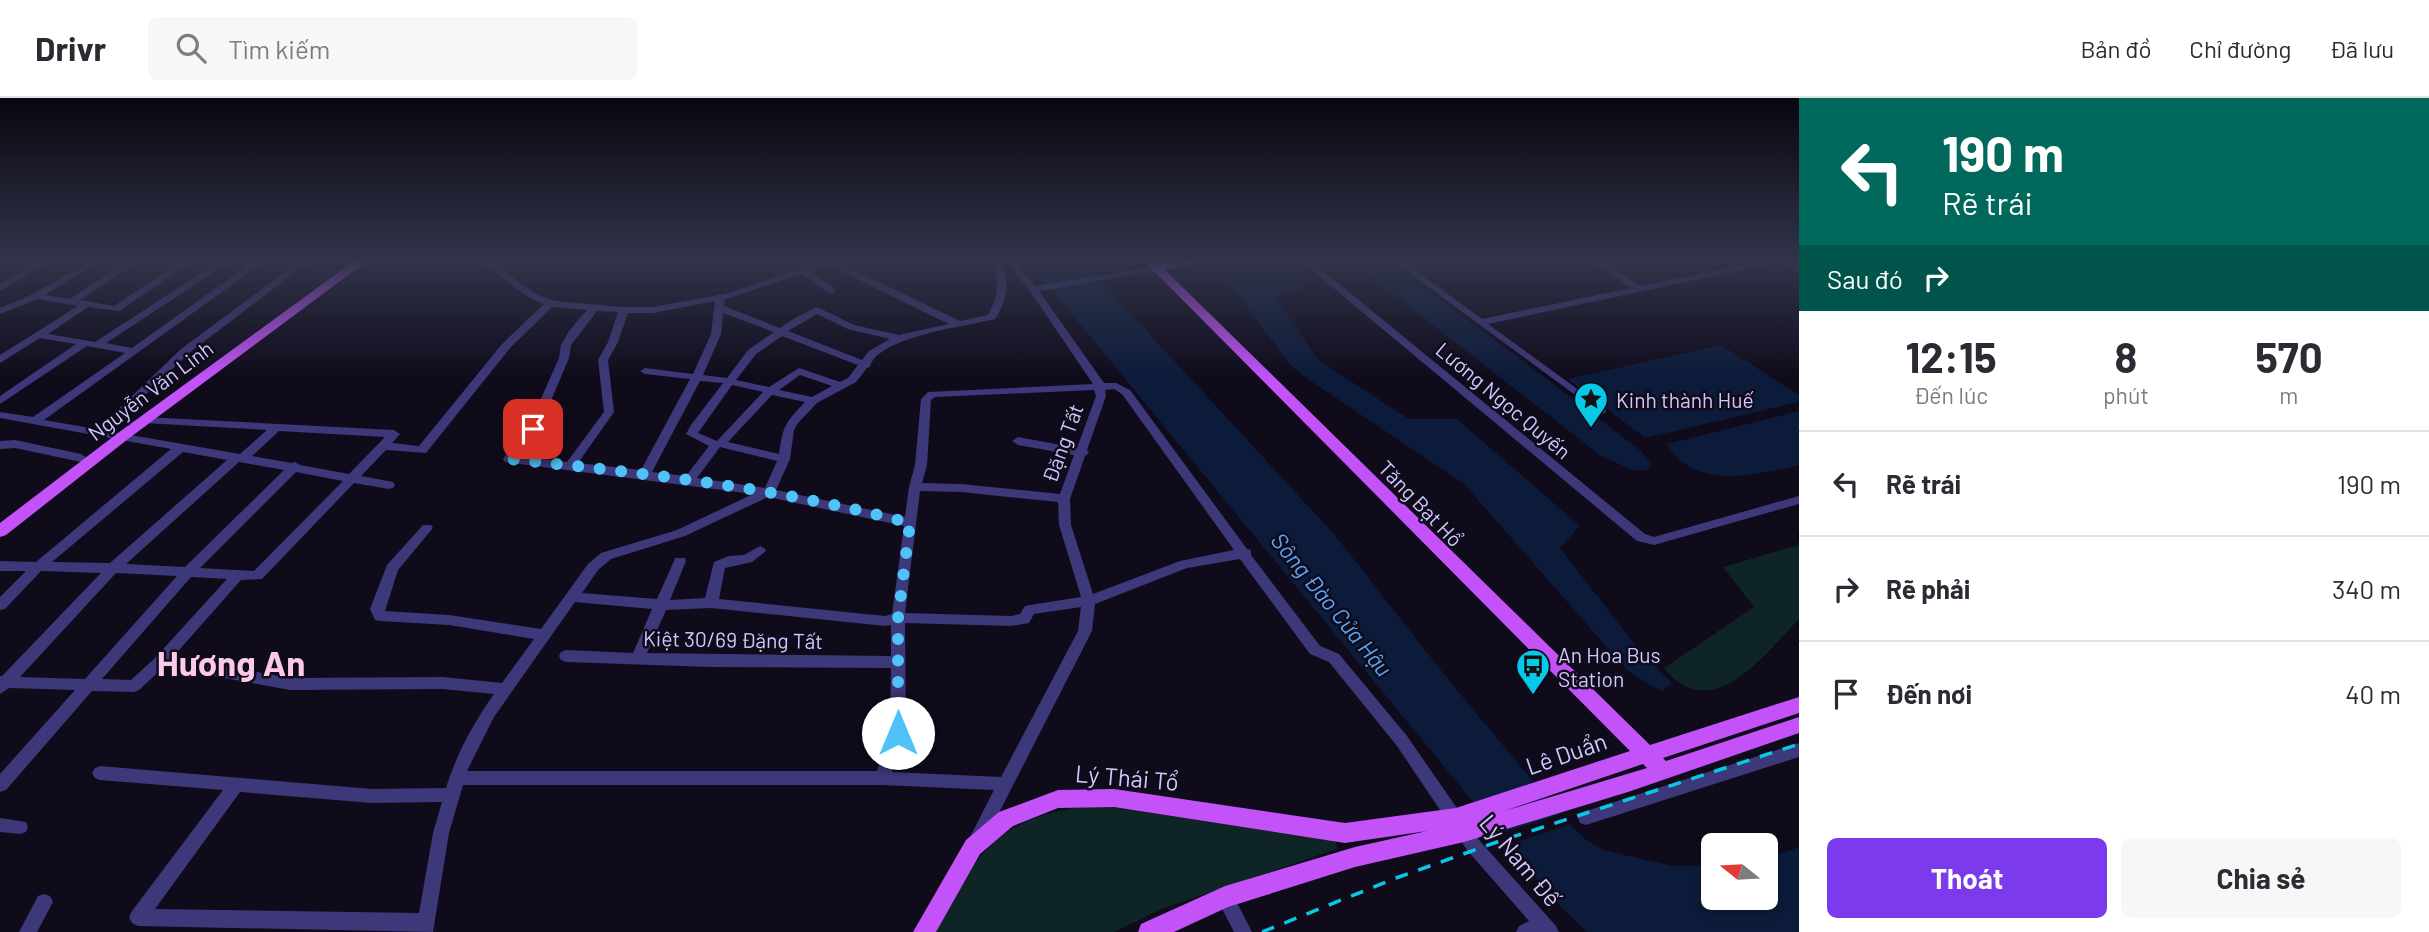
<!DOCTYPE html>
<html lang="vi">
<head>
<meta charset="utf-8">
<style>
	body { margin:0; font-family:Barlow,sans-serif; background:#f7f7f7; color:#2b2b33; height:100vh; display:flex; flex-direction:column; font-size:26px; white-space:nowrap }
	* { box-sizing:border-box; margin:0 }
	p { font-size:23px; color:#7c7c81 }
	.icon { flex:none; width:38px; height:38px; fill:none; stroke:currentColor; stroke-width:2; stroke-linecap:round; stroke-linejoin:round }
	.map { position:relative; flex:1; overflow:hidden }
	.details { display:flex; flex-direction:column; background:#fff; width:630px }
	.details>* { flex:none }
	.top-card { background:#00695c; color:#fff; overflow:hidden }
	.needle { width:46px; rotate:288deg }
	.buttons { position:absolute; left:1701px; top:735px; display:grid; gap:14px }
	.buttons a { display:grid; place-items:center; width:77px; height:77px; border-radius:10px; background:#fff; box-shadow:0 4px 10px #0003; font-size:35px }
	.pin { position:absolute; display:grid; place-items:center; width:60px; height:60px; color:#fff; margin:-30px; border-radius:14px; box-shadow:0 4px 10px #0006 }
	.me { position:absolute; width:77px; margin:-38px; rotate:0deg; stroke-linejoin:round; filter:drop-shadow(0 0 5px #0008) }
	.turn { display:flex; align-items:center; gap:24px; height:147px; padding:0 28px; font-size:32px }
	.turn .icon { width:91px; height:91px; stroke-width:2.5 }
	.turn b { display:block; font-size:49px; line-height:60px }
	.then { display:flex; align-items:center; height:66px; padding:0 28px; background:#0003; gap:14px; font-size:26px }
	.eta { display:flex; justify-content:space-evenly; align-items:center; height:119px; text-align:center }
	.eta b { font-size:42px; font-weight:700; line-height:49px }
	.cta { display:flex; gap:14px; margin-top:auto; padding:14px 28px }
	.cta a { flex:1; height:80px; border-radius:10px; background:#7c3aed; color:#fff; font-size:28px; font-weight:700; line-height:80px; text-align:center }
	.cta a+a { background:#f7f7f7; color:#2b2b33 }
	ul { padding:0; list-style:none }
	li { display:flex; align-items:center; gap:21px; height:105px; padding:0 28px; border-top:2px solid #e1e1e2 }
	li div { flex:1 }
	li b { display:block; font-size:26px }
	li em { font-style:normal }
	header { display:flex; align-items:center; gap:42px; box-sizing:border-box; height:98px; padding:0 35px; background:#fff; border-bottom:2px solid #e1e1e2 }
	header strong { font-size:33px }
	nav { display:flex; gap:38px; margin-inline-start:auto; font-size:24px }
	.search { width:490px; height:63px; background:#f7f7f7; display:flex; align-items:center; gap:18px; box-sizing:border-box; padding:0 24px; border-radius:10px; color:#7c7c81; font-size:26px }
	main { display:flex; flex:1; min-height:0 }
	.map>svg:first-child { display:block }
	.green { fill:#0f2425 }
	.water { fill:#0c1b3a }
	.pier { fill:#0f0b1b }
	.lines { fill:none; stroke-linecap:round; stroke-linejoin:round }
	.minor { fill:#3d3879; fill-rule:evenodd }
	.major { fill:#c353f9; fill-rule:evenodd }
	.rail { stroke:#08c8e8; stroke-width:3.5; stroke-dasharray:13 11; stroke-linecap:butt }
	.route { stroke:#4fc3f7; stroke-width:12; stroke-dasharray:0 21.6 }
	.labels { text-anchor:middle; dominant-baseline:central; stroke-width:5; stroke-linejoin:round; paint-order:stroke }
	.street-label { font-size:21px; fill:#d0c8fd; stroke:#0f0b1b }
	.poi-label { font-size:21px; fill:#d0c8fd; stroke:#0f0b1b; text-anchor:start }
	.water-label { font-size:23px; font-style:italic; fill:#59a8f9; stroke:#0f0b1b }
	.near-street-label { font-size:24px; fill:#d0c8fd; stroke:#0f0b1b }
	.town-label { font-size:35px; font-weight:bold; fill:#fdc9e8; stroke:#0f0b1b }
</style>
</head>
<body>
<header>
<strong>Drivr</strong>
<div class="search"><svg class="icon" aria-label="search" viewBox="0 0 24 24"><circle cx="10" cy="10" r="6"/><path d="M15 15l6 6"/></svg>Tìm kiếm</div>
<nav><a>Bản đồ</a><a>Chỉ đường</a><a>Đã lưu</a></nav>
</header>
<main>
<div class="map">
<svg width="1799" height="834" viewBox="0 0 1799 834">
	<rect width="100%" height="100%" fill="#0f0b1b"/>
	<!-- green -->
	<path class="green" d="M1799,447V521C1764,557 1712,629 1664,570L1754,509L1723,469Z
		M1091,708L1114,709L1336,743L1337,751L1164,810L1114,834H931C978,758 994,718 1091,708Z"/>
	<!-- water -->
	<path class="water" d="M1028,163H1082L1334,436L1455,590L1562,718L1585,741L1604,752L1672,768L1713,767V800H1766V761L1799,749V834H1587L1554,802Z
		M1213,163H1269L1301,190L1276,200L1318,262L1409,321H1457L1580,428L1560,450L1640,553L1672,585L1663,593L1648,586L1627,572L1464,386L1302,277L1288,264Z
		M1371,166L1388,167L1402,173L1580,306L1641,353L1652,366L1647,372H1633L1601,358L1362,172Z
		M1721,247L1799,297V304L1645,340L1568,281Z
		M1799,313V367C1756,377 1694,393 1667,346Z"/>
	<!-- pier -->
	<path class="pier" d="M1564,715L1574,725L1505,748L1496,737Z"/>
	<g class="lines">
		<!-- minor -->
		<path class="minor" d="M41,163H52L0,193V186Z
			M89,163H100L45,197L70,201L127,163H138L80,202L114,208L182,163H193L119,213L88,209L48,236L95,244L220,163H231L106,245L132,250L254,163H265L44,322L240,356L267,332L144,325L138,322L144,319L394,332L400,336L392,345L419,348L502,246L544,206L530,200L479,163H490L536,196L555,203L624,209H653L729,195L820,163H835L960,223L988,217C998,200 1001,181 991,163H1000C1011,183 1007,203 995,221C967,228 877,239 870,269L867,270L856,284L817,305L798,325L794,332L790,361L776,392L905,419L909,389L915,367L921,301L928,294L1093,286L1030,193L1006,163H1015L1035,188L1159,168L1161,170L1156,173L1039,193L1104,285H1116L1130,292L1247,451L1251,452V457L1320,548L1339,556L1407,638L1479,742L1556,828L1559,834H1516L1519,828L1529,823L1467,752L1397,648L1329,564L1310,556L1240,461L1187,470L1095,506L1092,533L984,744L978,747L972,744L970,739L994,692L882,687H463L449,735L433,834L138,828L132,825L129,819L132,813L223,692L100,682L95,680L92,675L95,670L100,668L372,691L446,690C456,657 474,624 494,596L443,591L290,592L213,578L208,576L206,572L208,568L213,566L290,580L443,579L502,585L534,541L449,527L380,523L375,522L370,511L387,467L423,427H431L433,430L398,472L385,513L449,517L541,531L588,466L601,455L677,432L753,396L505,364L503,361L505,358L528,330L559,260L561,247L569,233L587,212L552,209L510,250L426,355L386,352L361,378L393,384L395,387L393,390L389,391L354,385L262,481L241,482L165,568L139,592L134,594L92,593L6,692L0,694V676L75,592L9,590L0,596V578H2L101,475L41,473L5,511L0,512V499L26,473H0V463L36,464L171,351L0,320V314L33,319L125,255L87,248L0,306V298L76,246L40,240L0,265V257L78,208L37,201L0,216V210L33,196ZM828,167L949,226L899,237L854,227L817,209L795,220L780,230L724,208L725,201L802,176L829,195H835V191L810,173ZM715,203L711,236L693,276L645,270L640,273L645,276L690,281L641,372L578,365L614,314L608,262L618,244L628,215H653ZM597,213L618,214L608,244L598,262L604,314L567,364L517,358L539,331L569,260L571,247ZM723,215L774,234L748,252L727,280L703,277L721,236ZM817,216L848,231L890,241L869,253L862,262L788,233ZM782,238L858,267L848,280L840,284L799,270L769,289L736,282L756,256ZM800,277L832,288L812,299L779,292ZM700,283L723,285L691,327L686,336L709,348L686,378L652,374ZM732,287L763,294L717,343L698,335ZM1114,291L1122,296L1234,452L1180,463L1093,496L1071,427L1070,401L1085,358L1089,355L1087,352L1106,298L1105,292ZM1094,292L1096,298L1077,350L1018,339L1012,343L1018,347L1074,357L1060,396L961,386L922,385L927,367L931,302L935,299ZM772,297L805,304C785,325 783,328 779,356L728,344ZM279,333L385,339L349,376L300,367L295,364L291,365L252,358ZM720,349L777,363L765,390L697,380ZM183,354L227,362L110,465L52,464ZM239,364L284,372L185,469L126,466ZM296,374L343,383L254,473L200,470ZM920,393L961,394L1058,404L1059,427L1081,499L1030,507L1025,508L1020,516L1011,518L905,515ZM768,399L904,428L892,516L885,518L719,501L725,470L752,464L766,453L764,450L760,448L744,457L729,458L714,464L705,500L670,502L686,463L685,460H675L674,463L657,501L582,495L598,472L611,461L685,438ZM116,475L177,478L85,581L20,579ZM191,479L227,481L155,560L131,582L102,581ZM575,504L652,511L633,555L566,552L561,554L559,558L561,562L566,564L710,569L891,570L890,635L877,673H467L494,619ZM1081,509L1078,533L1001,679L892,674L906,635L905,525L1011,528L1029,525L1034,516ZM711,510L885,528L891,527V558L647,555L666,512ZM240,694L372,705L442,704L433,735L419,815L155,811Z
			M300,163H310L189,255L113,328H105L103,326L105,324L181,251Z
			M1301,163H1311L1645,436L1654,439L1799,398V406L1654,447L1637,443Z
			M1393,163H1403L1482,221L1631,190L1591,163H1602L1641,188L1761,163H1790L1799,168V175L1780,164L1488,226L1605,311L1606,313L1605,315L1601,316Z
			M15,342L81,356L87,360L81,364L15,350L0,351V343Z
			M1799,645V659L1586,727L1580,725L1578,720L1580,715L1586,713Z
			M0,720L26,724L28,729L26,734L20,736L0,734Z
			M1225,791L1231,793L1252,834H1234L1216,799L1219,793Z
			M44,796L50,798L53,804L37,834H19L38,798Z"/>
		<!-- major -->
		<path class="major" d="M354,163H367L128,341L6,437L0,439V425L118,335Z
			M1144,163H1156L1159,166L1202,163L1165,172L1650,647L1799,599V615L1663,660L1666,663L1799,619V635L1628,694L1464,744L1355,769L1228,809L1174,834H1138L1141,826L1225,788L1355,749L1427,733L1345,745L1114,709L1058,710L1013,728L980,756L936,834H913L966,742L999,714L1058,692L1114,691L1345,725L1456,710L1630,653ZM1643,666L1647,670L1504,713Z"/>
		<!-- rail -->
		<path class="rail" d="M1262,834L1396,780L1497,744L1799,646"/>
	</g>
	<!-- sky -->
	<linearGradient id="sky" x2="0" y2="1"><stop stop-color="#08060f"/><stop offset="0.58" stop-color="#31344a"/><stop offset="1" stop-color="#31344a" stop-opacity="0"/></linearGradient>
	<rect width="1799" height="280" fill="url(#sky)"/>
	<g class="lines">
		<!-- route -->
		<path class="route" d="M533,331L509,361C644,375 779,390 910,425L898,520V635"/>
	</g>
	<!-- icons -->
	<defs>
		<g id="sight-pin" transform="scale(1.75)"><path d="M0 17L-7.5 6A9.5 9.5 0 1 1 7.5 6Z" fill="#08c8e8" stroke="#0f0b1b"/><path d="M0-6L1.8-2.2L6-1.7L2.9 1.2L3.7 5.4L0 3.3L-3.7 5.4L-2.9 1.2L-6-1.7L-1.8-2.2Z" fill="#111"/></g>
		<g id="bus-pin" transform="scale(1.75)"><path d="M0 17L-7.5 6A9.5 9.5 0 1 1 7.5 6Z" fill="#08c8e8" stroke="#0f0b1b"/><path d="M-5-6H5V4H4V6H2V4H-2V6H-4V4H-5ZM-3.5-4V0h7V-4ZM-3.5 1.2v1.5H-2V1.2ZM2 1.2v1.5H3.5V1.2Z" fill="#111"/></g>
	</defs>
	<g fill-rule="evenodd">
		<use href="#sight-pin" x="1591" y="301"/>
		<use href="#bus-pin" x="1533" y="568"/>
	</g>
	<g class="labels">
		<!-- street labels -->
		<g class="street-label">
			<text transform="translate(150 292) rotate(-37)">Nguyễn Văn Linh</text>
			<text transform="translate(1504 302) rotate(40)">Lương Ngọc Quyến</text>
			<text transform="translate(1062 345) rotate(-70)">Đặng Tất</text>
			<text transform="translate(1421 405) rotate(46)">Tăng Bạt Hổ</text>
			<text transform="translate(733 541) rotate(1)">Kiệt 30/69 Đặng Tất</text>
		</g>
		<!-- poi labels -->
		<g class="poi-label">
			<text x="1616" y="301">Kinh thành Huế</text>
			<text x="1558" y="556">An Hoa Bus<tspan x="1558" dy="24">Station</tspan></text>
		</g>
		<!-- water labels -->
		<g class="water-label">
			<text transform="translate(1332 506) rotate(51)">Sông Đào Cửa Hậu</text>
		</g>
		<!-- near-street labels -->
		<g class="near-street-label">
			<text transform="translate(1566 655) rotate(-19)">Lê Duẩn</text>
			<text transform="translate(1127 679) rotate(5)">Lý Thái Tổ</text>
			<text transform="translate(1521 762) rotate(50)">Lý Nam Đế</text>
		</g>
		<!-- town labels -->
		<g class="town-label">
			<text x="231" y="564">Hương An</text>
		</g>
	</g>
</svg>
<div class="buttons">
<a><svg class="needle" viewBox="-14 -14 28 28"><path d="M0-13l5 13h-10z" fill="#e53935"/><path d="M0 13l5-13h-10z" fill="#7c7c81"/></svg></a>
</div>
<div class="pin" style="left:533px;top:331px;background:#d93025"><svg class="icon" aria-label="arrive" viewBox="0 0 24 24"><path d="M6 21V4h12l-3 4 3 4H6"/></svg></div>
<svg class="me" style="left:898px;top:635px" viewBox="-20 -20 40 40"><circle r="19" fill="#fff"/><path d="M0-13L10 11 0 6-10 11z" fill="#4fc3f7"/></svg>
</div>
<section class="details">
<div class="top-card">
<div class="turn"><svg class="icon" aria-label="left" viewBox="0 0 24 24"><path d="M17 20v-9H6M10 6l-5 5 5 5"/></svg><div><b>190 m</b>Rẽ trái</div></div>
<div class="then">Sau đó<svg class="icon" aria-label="right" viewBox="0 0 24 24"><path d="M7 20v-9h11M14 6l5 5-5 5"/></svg></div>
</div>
<div class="eta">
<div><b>12:15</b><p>Đến lúc</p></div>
<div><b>8</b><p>phút</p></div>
<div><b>570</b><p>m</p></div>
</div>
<ul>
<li><svg class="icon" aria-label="left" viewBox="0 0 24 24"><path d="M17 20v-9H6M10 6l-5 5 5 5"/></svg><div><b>Rẽ trái</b></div><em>190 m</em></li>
<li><svg class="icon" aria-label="right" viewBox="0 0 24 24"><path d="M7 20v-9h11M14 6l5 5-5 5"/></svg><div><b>Rẽ phải</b></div><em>340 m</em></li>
<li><svg class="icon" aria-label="arrive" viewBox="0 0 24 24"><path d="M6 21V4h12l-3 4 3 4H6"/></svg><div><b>Đến nơi</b></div><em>40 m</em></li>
</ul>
<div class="cta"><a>Thoát</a><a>Chia sẻ</a></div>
</section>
</main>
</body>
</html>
